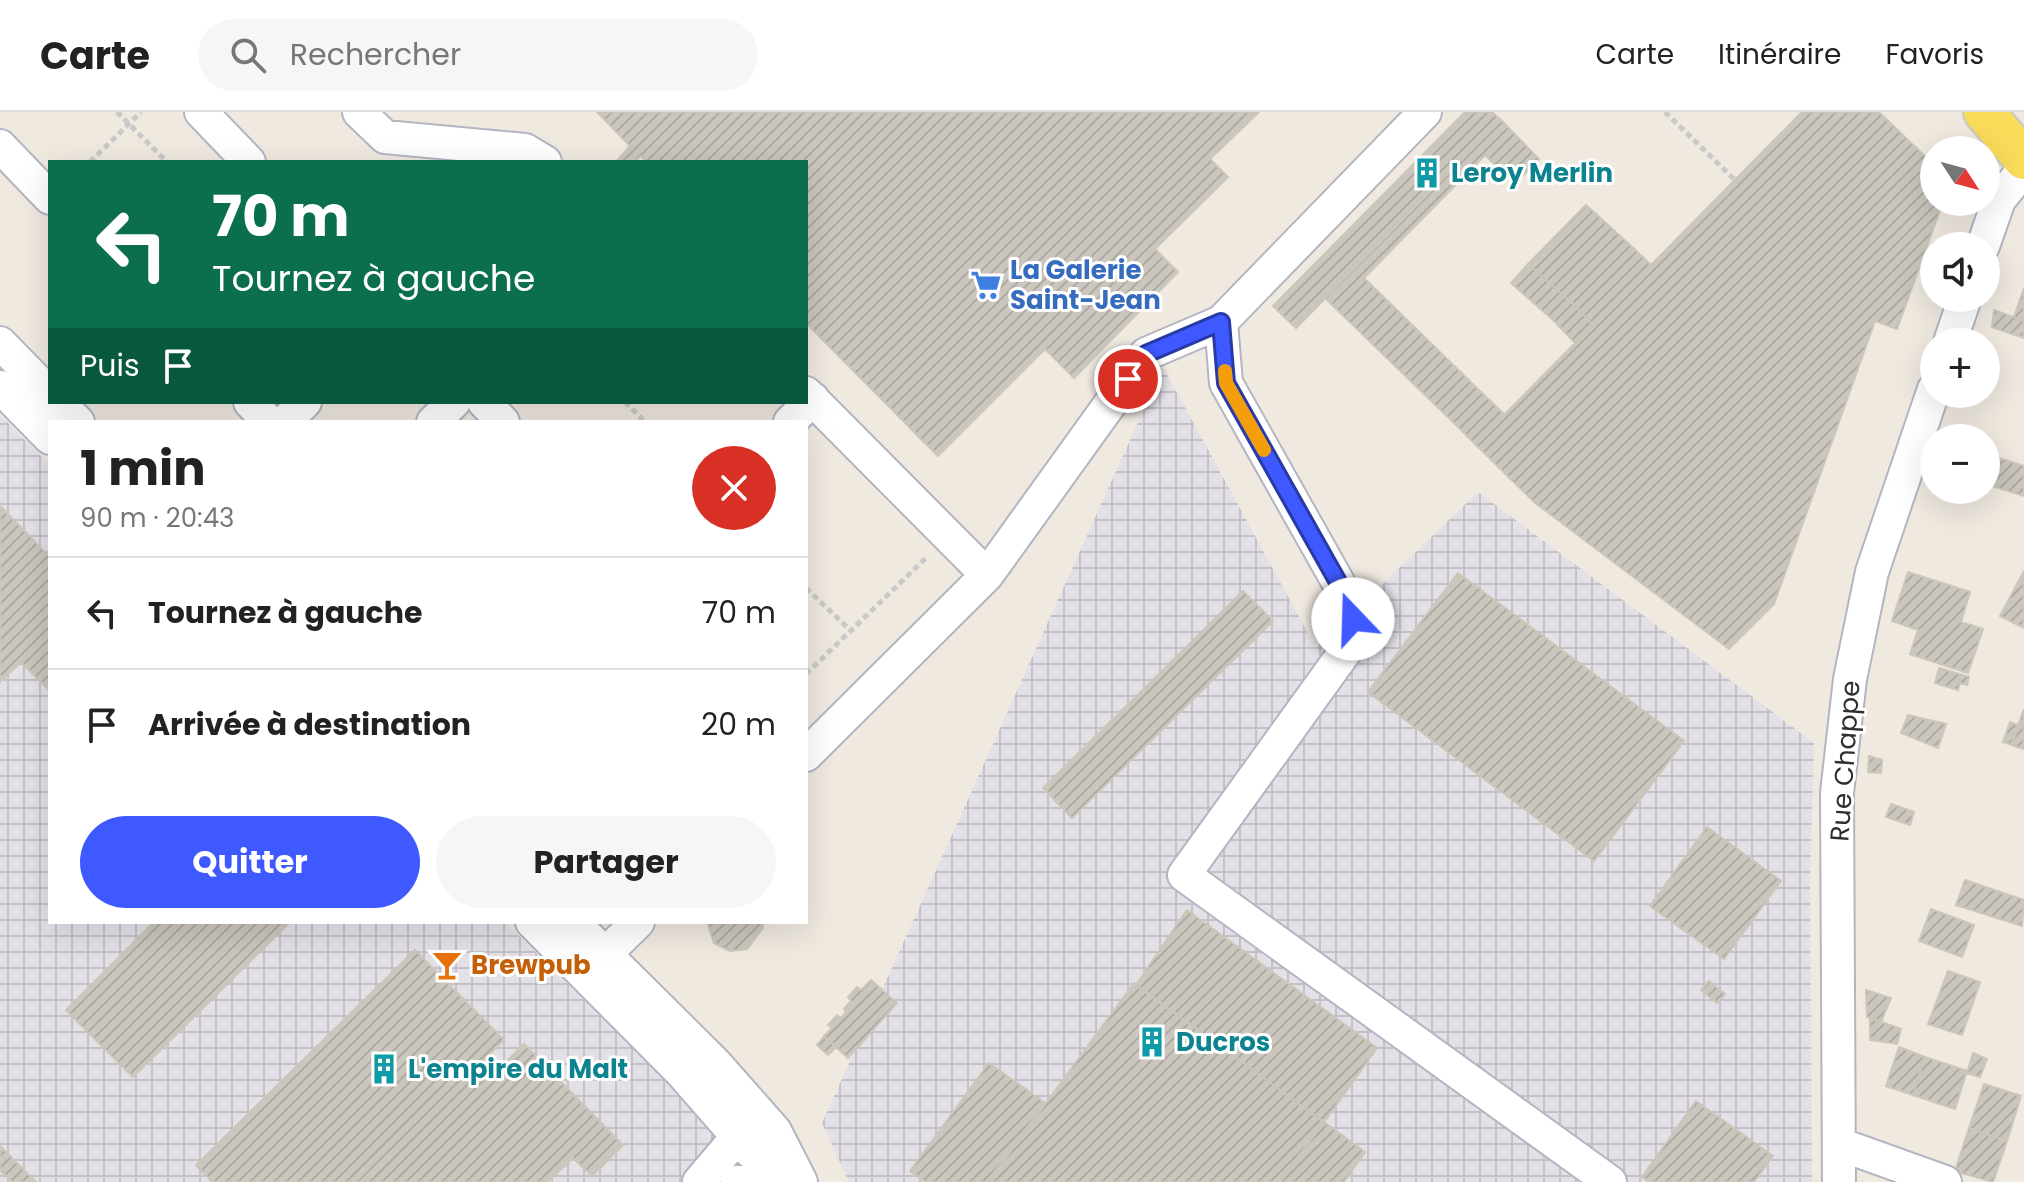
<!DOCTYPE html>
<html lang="fr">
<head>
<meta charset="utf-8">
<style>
	body { margin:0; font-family:Poppins,sans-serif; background:#f6f6f6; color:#222; height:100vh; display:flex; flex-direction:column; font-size:30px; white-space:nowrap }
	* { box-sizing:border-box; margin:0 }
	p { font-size:26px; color:#767676 }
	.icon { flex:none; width:44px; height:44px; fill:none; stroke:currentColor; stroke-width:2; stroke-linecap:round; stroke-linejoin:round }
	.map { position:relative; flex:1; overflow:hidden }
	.side { position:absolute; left:48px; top:308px; width:760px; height:504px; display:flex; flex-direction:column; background:#fff; border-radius:0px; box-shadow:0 8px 32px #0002 }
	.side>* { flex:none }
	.top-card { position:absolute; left:48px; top:48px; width:760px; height:244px; border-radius:0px; box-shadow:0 8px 32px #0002; background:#0b6e4f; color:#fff; overflow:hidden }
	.needle { width:52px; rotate:126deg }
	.controls { position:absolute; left:1920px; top:24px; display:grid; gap:16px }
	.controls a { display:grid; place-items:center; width:80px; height:80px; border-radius:50%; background:#fff; box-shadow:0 8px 32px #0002; font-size:40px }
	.pin { position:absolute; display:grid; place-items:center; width:68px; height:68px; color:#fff; margin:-34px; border:4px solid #fff; border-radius:50%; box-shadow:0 2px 8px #0007 }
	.me { position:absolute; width:88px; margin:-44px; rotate:339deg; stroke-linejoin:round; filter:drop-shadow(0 0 6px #0008) }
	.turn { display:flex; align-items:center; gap:28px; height:168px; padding:0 32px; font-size:36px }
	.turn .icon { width:104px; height:104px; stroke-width:2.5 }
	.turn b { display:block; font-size:56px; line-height:68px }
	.then { display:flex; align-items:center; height:76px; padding:0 32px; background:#0003; gap:16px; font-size:30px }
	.round { display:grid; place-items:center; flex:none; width:84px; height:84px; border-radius:42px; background:#f6f6f6 }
	.head { display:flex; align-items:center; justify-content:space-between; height:136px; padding:0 32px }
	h1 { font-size:48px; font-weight:700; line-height:60px }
	.cta { display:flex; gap:16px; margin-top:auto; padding:16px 32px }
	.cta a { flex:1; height:92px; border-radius:48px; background:#3d59ff; color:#fff; font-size:32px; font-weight:700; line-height:92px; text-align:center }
	.cta a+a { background:#f6f6f6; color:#222 }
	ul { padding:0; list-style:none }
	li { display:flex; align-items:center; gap:24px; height:112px; padding:0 32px; border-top:2px solid #e0e0e0 }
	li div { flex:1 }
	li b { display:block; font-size:30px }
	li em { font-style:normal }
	header { display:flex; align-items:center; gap:48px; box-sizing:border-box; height:112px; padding:0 40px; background:#fff; border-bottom:2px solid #e0e0e0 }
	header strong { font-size:38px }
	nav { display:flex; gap:44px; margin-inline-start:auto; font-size:28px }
	.search { width:560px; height:72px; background:#f6f6f6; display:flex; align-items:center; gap:20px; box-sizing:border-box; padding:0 28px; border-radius:44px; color:#767676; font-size:30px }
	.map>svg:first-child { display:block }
	.industrial { fill:url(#industrial-grid) }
	.building { fill:url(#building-hatch); stroke:#ccc6b9; stroke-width:2 }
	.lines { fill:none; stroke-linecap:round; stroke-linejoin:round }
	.minor-casing { stroke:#b4b5c2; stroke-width:36 }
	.major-casing { stroke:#c9c9c9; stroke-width:44 }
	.path { stroke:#c9c9c9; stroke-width:5; stroke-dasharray:6 4; stroke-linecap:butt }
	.minor { stroke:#fff; stroke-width:32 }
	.major { stroke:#fadb5a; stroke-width:40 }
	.route-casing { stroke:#283aa6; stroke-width:20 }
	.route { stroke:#3d59ff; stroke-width:14 }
	.slow { stroke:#f59e0b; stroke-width:14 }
	.labels { text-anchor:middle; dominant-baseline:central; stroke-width:6; stroke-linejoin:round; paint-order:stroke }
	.culture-label { font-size:26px; font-weight:bold; fill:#0d838f; stroke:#fff; text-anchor:start }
	.shop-label { font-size:26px; font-weight:bold; fill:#366cbe; stroke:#fff; text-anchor:start }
	.street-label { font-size:26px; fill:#2e2e2e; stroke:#fff }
	.food-label { font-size:26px; font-weight:bold; fill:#c56008; stroke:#fff; text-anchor:start }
</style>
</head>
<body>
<header>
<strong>Carte</strong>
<div class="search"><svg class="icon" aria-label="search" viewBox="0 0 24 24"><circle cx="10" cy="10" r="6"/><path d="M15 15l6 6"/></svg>Rechercher</div>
<nav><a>Carte</a><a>Itinéraire</a><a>Favoris</a></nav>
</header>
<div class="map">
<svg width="2024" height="1070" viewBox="0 0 2024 1070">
	<defs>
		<pattern id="industrial-grid" width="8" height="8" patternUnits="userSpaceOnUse" patternTransform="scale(2)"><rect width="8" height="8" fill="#e3e0e8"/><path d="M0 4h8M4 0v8" fill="none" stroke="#c3c0c7"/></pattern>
		<pattern id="building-hatch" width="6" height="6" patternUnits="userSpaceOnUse" patternTransform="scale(2)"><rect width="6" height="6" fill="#cbc7be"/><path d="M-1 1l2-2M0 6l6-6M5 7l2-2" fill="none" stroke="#afaba4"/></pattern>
	</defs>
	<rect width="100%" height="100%" fill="#efe9e0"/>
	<!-- industrial -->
	<path class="industrial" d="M1163,255L1316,536L1478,380L1814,631L1810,768L1812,1070H849L822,1011Z
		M0,303L50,353V810H505L673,975L755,1070H0Z"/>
	<!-- building -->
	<path class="building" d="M597,0H1259L1210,47L1228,65L1155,137L1178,160L1074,266L1045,237L938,344L806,211V50H647L641,44L634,50H616L630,34Z
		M1465,0H1492L1501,8L1296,216L1273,194Z
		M1802,0H1879L1934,53V90H1943L1897,217L1875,209L1774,492L1729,537L1534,390L1475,332L1593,213L1571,190L1628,131L1651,153Z
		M1501,8L1539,47L1515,72L1485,43L1364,166L1481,280L1452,309L1325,186Z
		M1586,93L1628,131L1571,190L1528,152Z
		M1528,152L1571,190L1553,208L1511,171Z
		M2024,176V209L2014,205Z
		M1571,190L1593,213L1575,231L1553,208Z
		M1994,198L2024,209V226L1992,215Z
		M1481,280L1504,302L1475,332L1452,309Z
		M1986,342L2024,354V384L1986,372Z
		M0,394L50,445V579L21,550L0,570Z
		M2024,459V516L2000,504Z
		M1908,460L1970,480L1961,510L1983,517L1968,561L1910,542L1918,518L1892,509Z
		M1458,461L1684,629L1594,749L1368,580Z
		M1243,479L1273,509L1072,706L1043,676Z
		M1939,556L1969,565L1967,573L1960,571L1958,578L1935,571Z
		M2024,597V637L2011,633Z
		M1908,603L1946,612L1938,636L1901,621Z
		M2010,610L2018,613L2012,633L2003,630Z
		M1869,644L1882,648L1881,661L1868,660Z
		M1891,692L1914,700L1910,713L1886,705Z
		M1707,715L1781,769L1724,847L1650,794Z
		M1965,768L2024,788L2022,814L1956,793Z
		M1931,797L1974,813L1962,845L1919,829Z
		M1187,798L1377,936L1324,1010L1136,873Z
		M154,810H290L133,965L66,898Z
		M707,810H762L763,816L747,837L730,839L714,831Z
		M415,838L504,928L360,1070H212L196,1053Z
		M1948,859L1980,870L1962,923L1928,912Z
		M871,868L897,891L848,946L824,924L832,916L828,913L837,903L841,906L846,900L844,897L851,889L848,885L857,875L861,878Z
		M1709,869L1725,882L1717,891L1701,878Z
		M1134,871L1324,1010L1279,1070H988Z
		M1866,878L1891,886L1881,910L1867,905Z
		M1870,906L1901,917L1897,932L1870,928Z
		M824,925L836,935L828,943L817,933Z
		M524,932L623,1033L592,1064L573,1046L548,1070H360L490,942L502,954Z
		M1899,935L1925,945L1913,983L1886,974Z
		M1973,941L1987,947L1980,965L1967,961Z
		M1925,945L1967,959L1955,997L1913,983Z
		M989,951L1045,991L987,1070H925L910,1059Z
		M1984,972L2021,984L2007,1029L1969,1016Z
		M1696,989L1773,1044L1754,1070H1649L1642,1065Z
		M1324,1010L1365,1040L1344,1070H1280Z
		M1969,1016L2007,1029L1993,1070L1955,1059Z
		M0,1034L36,1070H12L0,1058Z"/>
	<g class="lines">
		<!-- minor casing -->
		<g class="minor-casing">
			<path id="minor" d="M201,0L249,50
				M359,0L385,25L525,38L545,50
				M0,34L50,86
				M1983,134L1999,88L2024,57
				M1221,210L1226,271L1338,470L1353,507L1352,530L1184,763L1610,1070
				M1950,230L1965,186
				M0,231L50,282
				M0,275L50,326
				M806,281L987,463
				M58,290L78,310
				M250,290L269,310
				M484,290L503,310
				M285,310L305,290
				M433,310L454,290
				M790,310L813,287
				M806,643L987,463L1146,242L1221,210L1425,0
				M532,810L681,960L751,1040L799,1070
				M573,810L715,951L775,1019L801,1070
				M592,855L638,810
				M1839,1032L1945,1070
				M699,1070L738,1024
				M737,1070H780
				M1839,1070L1837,681L1850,567L1872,460L1934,277"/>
		</g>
		<!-- major casing -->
		<g class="major-casing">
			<path id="major" d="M1984,0L2024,47"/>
		</g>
		<!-- path -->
		<path class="path" d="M117,0L167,50
			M1665,0L1735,68
			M90,50L141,0
			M625,290L645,310
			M806,476L850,518
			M806,562L928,444"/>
		<!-- minor -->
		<use href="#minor" class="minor"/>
		<!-- major -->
		<use href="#major" class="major"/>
	</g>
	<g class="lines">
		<!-- route casing -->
		<g class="route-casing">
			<path id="route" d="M1128,267L1146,242L1221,210L1226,271L1338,470L1353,507"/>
		</g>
		<!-- route -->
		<use href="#route" class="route"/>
		<!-- slow -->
		<path class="slow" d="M1225,259L1226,271L1264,338"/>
	</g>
	<!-- icons -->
	<defs>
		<g id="building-bare" transform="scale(2.4)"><path d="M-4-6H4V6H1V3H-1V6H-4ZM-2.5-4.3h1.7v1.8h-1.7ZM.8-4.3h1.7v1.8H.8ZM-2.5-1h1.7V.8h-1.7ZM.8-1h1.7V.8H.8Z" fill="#0f9aa8" stroke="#fff" stroke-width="2.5" paint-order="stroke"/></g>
		<g id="supermarket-bare" transform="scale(2.4)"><path d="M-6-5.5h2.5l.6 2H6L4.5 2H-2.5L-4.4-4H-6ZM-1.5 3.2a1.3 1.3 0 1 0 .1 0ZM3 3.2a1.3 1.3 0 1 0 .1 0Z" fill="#3f7fe0" stroke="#fff" stroke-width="2.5" paint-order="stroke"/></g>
		<g id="bar-bare" transform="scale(2.4)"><path d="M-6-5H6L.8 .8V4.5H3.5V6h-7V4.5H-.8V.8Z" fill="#e8710a" stroke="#fff" stroke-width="2.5" paint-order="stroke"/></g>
	</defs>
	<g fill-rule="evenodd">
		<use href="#building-bare" x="1427" y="61"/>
		<use href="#supermarket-bare" x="986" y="173"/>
		<use href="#bar-bare" x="447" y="853"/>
		<use href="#building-bare" x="1152" y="930"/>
		<use href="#building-bare" x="384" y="957"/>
	</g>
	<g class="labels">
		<!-- culture labels -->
		<g class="culture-label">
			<text x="1451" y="61">Leroy Merlin</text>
			<text x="1176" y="930">Ducros</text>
			<text x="408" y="957">L'empire du Malt</text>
		</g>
		<!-- shop labels -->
		<g class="shop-label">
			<text x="1010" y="158">La Galerie<tspan x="1010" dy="30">Saint-Jean</tspan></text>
		</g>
		<!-- street labels -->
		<g class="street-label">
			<text transform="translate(1845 649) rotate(-86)">Rue Chappe</text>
		</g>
		<!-- food labels -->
		<g class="food-label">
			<text x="471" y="853">Brewpub</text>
		</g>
	</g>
</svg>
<div class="controls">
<a><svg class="needle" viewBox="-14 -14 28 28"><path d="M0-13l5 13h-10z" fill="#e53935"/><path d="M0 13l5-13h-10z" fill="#767676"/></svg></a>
<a><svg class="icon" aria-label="sound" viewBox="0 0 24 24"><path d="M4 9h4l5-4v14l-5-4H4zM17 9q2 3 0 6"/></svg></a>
<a>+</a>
<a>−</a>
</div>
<div class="pin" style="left:1128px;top:267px;background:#d93025"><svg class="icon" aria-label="arrive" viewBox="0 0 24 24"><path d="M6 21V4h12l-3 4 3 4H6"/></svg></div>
<svg class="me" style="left:1353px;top:507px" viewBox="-20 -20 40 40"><circle r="19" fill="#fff"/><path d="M0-13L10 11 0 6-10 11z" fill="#3d59ff"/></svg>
<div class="top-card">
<div class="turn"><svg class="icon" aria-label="left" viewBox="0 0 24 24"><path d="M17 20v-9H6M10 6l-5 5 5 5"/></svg><div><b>70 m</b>Tournez à gauche</div></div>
<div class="then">Puis<svg class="icon" aria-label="arrive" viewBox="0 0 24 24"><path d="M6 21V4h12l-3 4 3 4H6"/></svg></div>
</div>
<section class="side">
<div class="head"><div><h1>1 min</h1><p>90 m · 20:43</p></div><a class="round" style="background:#d93025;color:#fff"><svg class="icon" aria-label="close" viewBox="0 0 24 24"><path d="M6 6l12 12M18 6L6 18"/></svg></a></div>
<ul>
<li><svg class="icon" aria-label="left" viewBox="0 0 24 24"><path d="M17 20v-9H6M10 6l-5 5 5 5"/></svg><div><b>Tournez à gauche</b></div><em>70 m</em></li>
<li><svg class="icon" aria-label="arrive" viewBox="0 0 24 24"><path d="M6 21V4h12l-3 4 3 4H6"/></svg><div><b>Arrivée à destination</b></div><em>20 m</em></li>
</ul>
<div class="cta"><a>Quitter</a><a>Partager</a></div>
</section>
</div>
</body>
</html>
